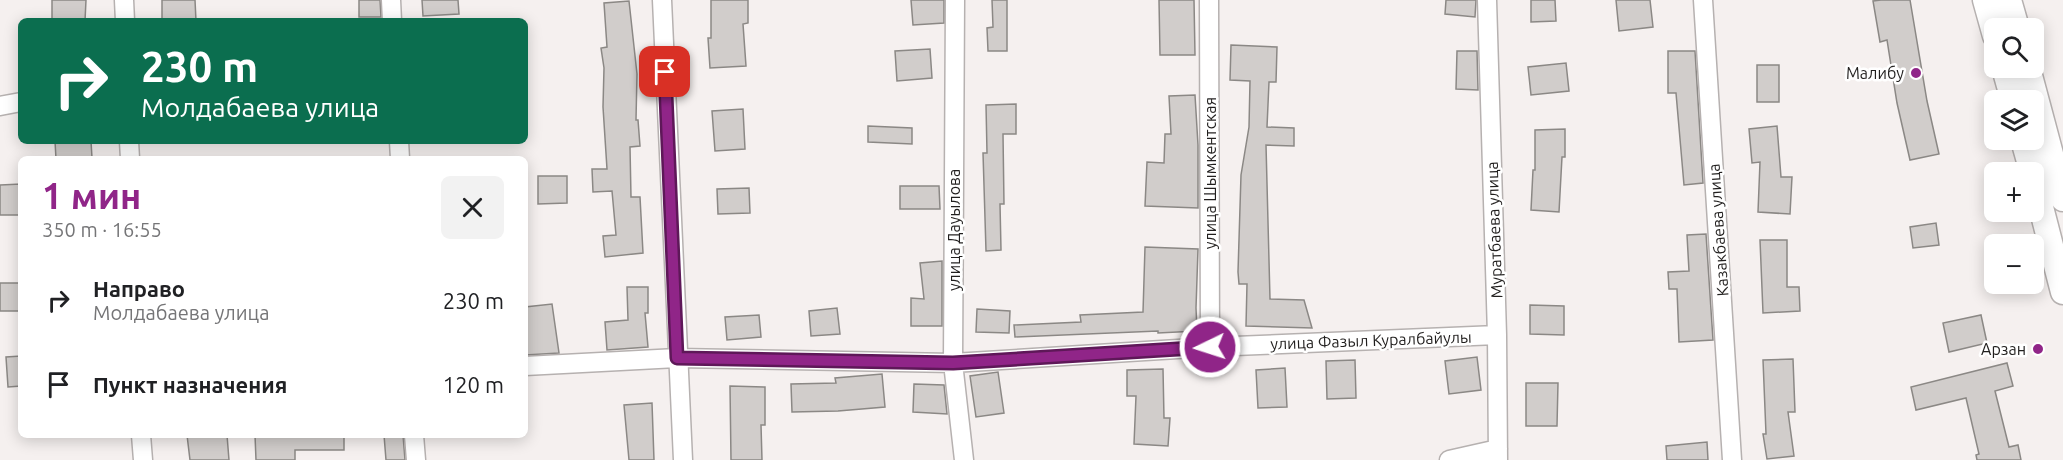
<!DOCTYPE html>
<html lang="ru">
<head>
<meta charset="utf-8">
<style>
	body { margin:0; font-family:Ubuntu,sans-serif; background:#f2f2f2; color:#202124; height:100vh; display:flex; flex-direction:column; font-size:22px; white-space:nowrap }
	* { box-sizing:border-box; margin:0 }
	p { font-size:20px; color:#757577 }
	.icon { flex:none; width:33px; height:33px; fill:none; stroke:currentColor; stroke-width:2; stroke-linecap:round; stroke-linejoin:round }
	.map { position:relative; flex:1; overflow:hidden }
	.side { position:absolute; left:18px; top:156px; width:510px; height:282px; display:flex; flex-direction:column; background:#fff; border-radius:9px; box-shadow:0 3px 15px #0003 }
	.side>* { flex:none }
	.banner { position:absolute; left:18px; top:18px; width:510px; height:126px; border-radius:9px; box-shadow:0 3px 15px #0003; background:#0b6e4f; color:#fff; overflow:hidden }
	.fabs { position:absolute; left:1984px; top:18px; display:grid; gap:12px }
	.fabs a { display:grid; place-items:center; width:60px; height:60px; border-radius:9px; background:#fff; box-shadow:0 3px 15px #0003; font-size:30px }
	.pin { position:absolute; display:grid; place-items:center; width:51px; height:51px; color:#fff; margin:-26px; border-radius:12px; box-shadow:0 3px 9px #0006 }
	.me { position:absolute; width:66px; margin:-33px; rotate:266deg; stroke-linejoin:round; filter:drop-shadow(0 0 4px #0008) }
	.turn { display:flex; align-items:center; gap:21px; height:126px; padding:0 24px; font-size:27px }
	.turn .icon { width:78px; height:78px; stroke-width:2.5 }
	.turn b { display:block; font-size:42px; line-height:51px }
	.round { display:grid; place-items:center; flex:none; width:63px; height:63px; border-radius:9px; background:#f2f2f2 }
	.summary { display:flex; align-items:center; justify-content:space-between; height:102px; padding:0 24px }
	h1 { font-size:36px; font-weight:700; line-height:45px; color:#902588 }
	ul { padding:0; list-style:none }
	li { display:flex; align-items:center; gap:18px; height:84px; padding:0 24px }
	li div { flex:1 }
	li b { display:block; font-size:22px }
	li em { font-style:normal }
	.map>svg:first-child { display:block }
	.building { fill:#d1cdcb; stroke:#8b8885; stroke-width:1.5 }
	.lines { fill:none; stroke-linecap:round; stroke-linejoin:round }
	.minor-casing { stroke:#b6b1b0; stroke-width:21 }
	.major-casing { stroke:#b6b1b0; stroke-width:27 }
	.minor { stroke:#fff; stroke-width:18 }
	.major { stroke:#fff; stroke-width:24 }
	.route-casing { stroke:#5e1858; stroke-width:15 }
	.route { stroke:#902588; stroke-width:10 }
	.poi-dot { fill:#902588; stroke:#fff; stroke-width:2 }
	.labels { text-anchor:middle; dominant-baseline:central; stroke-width:5; stroke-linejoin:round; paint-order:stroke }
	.poi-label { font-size:16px; fill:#211f1e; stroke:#fff; text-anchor:end }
	.street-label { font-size:16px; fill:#211f1e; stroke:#fff }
</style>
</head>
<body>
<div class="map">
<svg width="2063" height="460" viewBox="0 0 2063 460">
	<rect width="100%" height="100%" fill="#f5f0ef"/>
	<!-- building -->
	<path class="building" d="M52,0H86L85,21H52Z
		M162,0H195L196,21H162Z
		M359,0H380L381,17H359Z
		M422,0H458L459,14L423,16Z
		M711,0H748V23L743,24L746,66L710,68L708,38H711Z
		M911,0H944V23L913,25Z
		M992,0H1007V51H988L987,28L993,27Z
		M1159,0H1194L1195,55H1160Z
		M1446,0H1476L1475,17L1445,14Z
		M1531,0H1555L1556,21L1531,22Z
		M1616,0H1650L1653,27L1619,31Z
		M1881,0H1910L1927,101L1939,154L1910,160L1897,103L1887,40L1880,42L1873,1Z
		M629,1L637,74L636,120H638L640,146L630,147L631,197H640L643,253L605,257L603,236L616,235L612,191L593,192L592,169H607L603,107L604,68L601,48L607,47L604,3Z
		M1231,45L1277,47L1276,82H1269L1267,127L1294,128V146L1266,145L1270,299L1304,300L1312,328L1246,326L1247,284H1239L1238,272L1241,175L1249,127L1250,81L1230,80Z
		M930,49L932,78L897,81L895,51Z
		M1457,51H1477L1478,90L1456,89Z
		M1668,51H1695L1703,183L1684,185L1676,93H1668Z
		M1566,63L1569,91L1531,95L1528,67Z
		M1757,65H1779V102H1757Z
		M1195,95L1198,145V208L1145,206L1147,162L1164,163L1165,134H1171L1169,96Z
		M1016,104V134H1003L1004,204H1000L1001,250L986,251L983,153H987L986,105Z
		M743,109L745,149L715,151L712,111Z
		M868,126L912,128V144L868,142Z
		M1777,126L1781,177H1792L1790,214L1758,212L1760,162L1752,163L1749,129Z
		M1565,129V157H1562L1559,212L1531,210L1533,170H1535V130Z
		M55,141H91L92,158L56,159Z
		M538,176H567V203L538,204Z
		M21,184V215H0V185Z
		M900,186H939L940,209H900Z
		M749,188L750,213L718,214L717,189Z
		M1936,223L1939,245L1913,248L1910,227Z
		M1706,234L1713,340L1679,342L1677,289H1669L1668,272L1689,271L1687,235Z
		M1760,240H1787V287H1799L1800,311L1763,313Z
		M1145,247L1198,249L1196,308L1197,331L1158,333V331L1015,337L1014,325L1081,322L1080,315L1143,312Z
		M942,261V326H911V298L924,299L920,263Z
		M0,283H21V311H0Z
		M627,287H648V313H645L648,347L607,350L605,322L628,320Z
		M552,304L559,353L525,355V307Z
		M1530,305L1564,306V335L1530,334Z
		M837,308L840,334L811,336L809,311Z
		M977,309L1010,311L1009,333L976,332Z
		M759,315L761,337L727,340L725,317Z
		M1981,315L1987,343L1949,352L1943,323Z
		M21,356V386L8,387L6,357Z
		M1477,357L1481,390L1449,394L1445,361Z
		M1793,359L1795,412H1788L1794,456L1767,459L1763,434H1766L1763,360Z
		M1355,360L1356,398L1327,399L1326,361Z
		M2007,363L2013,386L1995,391L2009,447L2018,445L2021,460H1977L1976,455L1979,454L1966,398L1916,410L1911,387Z
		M1285,368L1287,407L1258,408L1256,370Z
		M1163,369L1164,418H1170L1168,446L1134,444L1136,396H1127V370Z
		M998,372L1004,413L976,417L970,376Z
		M882,374L885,407L838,411L792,412L791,384L836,383L835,378Z
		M1526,383H1558L1557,426H1526Z
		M914,384L944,385L947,414L913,412Z
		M730,386L765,387V425H761L762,460H731Z
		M652,403L654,460H629L624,405Z
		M187,435H227L229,460H190Z
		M255,435H344V450H295V460H256Z
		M384,435H403L405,460H386Z
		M1707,442L1708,460H1667L1666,446Z"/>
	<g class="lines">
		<!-- minor casing -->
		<g class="minor-casing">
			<path id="minor" d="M124,0L125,21
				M391,0L392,21
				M662,0L683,460
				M955,0L953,363L964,460
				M1209,0L1210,347
				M1487,0L1497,335L1498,460
				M1703,0L1732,460
				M0,106L21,102
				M129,141L130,159
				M399,141L400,159
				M525,366L677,358L953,363L1210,347L1497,335
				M141,435L143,460
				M414,435L416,460
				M1449,460L1498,449"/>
		</g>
		<!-- major casing -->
		<g class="major-casing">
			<path id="major" d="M1985,0L1995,36
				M2009,0L2017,28
				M2004,68L2013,100
				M2028,68L2063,199
				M2023,140L2032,172
				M2034,180L2063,292"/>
		</g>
		<!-- minor -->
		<use href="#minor" class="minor"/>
		<!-- major -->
		<use href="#major" class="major"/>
	</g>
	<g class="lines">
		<!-- route casing -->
		<g class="route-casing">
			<path id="route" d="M665,72L677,358L953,363L1210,347"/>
		</g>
		<!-- route -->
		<use href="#route" class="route"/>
	</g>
	<!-- markers -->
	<g class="poi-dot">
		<circle cx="1916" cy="73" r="6"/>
		<circle cx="2038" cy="349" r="6"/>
	</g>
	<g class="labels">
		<!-- poi labels -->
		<g class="poi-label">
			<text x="1904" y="73">Малибу</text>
			<text x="2026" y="349">Арзан</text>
		</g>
		<!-- street labels -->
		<g class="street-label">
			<text transform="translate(1210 173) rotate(-90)">улица Шымкентская</text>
			<text transform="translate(954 230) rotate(-90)">улица Дауылова</text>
			<text transform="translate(1494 230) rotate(-92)">Муратбаева улица</text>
			<text transform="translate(1718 230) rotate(-94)">Казакбаева улица</text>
			<text transform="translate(1371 340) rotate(-2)">улица Фазыл Куралбайулы</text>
		</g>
	</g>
</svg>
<div class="fabs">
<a><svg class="icon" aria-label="search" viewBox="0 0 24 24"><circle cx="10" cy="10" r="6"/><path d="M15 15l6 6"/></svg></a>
<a><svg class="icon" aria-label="layers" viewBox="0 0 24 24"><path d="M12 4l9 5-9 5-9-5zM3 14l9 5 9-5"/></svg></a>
<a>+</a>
<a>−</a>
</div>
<div class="pin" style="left:665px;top:72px;background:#d93025"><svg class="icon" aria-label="arrive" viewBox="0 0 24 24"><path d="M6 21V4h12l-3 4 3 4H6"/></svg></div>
<svg class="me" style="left:1210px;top:347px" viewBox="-20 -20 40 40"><circle r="17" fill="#902588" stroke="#fff" stroke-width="3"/><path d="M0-11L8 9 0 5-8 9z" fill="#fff"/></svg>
<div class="banner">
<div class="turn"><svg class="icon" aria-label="right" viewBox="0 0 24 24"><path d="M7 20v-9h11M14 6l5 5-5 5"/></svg><div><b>230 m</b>Молдабаева улица</div></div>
</div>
<section class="side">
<div class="summary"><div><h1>1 мин</h1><p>350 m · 16:55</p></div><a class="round"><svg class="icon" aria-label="close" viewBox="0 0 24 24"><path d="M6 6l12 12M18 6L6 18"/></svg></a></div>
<ul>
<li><svg class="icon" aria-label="right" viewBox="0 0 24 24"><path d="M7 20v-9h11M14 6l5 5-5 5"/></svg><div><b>Направо</b><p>Молдабаева улица</p></div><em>230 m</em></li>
<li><svg class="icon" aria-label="arrive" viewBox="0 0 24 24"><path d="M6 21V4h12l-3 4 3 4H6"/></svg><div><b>Пункт назначения</b></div><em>120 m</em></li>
</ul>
</section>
</div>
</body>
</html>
